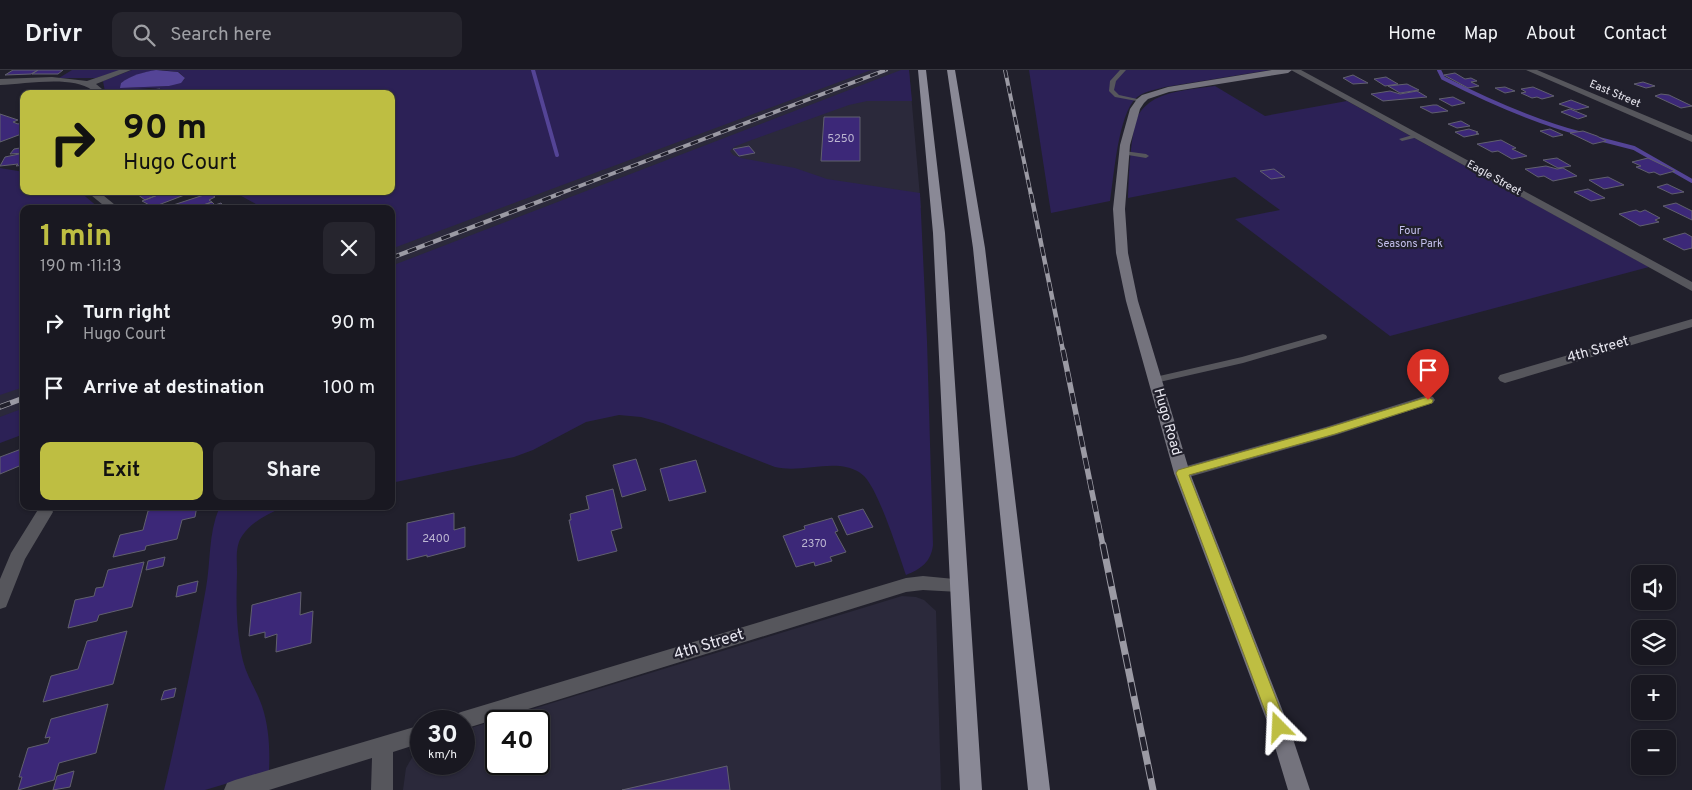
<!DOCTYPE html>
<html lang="en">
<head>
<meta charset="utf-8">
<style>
	body { margin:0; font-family:Overpass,sans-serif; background:#26252e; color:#f1f3f6; height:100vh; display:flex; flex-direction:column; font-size:19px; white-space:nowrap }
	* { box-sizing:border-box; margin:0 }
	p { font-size:16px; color:#9fa0a5 }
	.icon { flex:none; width:28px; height:28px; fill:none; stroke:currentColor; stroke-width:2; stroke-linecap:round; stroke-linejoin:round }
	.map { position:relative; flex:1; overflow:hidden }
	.sheet { position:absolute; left:20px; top:135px; width:375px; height:305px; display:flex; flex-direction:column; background:#191821; border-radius:10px; box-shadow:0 1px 4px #0004,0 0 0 1px #37373f }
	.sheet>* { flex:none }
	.hud { position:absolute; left:20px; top:20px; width:375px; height:105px; border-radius:10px; box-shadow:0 1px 4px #0004,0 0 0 1px #37373f; background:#bebe42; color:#111; overflow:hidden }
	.fabs { position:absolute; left:1631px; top:495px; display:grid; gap:10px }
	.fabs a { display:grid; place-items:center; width:45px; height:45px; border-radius:10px; background:#191821; box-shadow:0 1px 4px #0004,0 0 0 1px #37373f; font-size:25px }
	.speed { position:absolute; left:410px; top:640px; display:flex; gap:10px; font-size:25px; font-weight:700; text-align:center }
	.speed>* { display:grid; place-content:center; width:65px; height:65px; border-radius:50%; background:#191821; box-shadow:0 1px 4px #0004,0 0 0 1px #37373f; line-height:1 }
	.speed small { font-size:12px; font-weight:400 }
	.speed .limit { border:2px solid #111; border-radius:8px; background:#fff; color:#111 }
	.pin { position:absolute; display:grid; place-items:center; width:42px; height:42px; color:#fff; margin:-51px -21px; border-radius:50% 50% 50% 0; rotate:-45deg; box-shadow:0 0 5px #0007 }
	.pin .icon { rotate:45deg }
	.me { position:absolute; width:55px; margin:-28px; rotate:339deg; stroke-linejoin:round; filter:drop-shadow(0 0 4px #0008) }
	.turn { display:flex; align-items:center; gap:18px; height:105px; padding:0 20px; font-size:22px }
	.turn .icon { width:65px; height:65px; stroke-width:2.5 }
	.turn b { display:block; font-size:35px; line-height:42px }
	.round { display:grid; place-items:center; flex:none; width:52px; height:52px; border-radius:10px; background:#26252e }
	.overview { display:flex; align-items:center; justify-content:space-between; height:85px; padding:0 20px }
	h1 { font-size:30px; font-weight:700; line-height:38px; color:#bebe42 }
	.primary-button { display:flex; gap:10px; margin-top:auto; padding:10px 20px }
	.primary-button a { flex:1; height:58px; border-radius:10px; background:#bebe42; color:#111; font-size:20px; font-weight:700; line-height:58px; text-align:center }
	.primary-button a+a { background:#26252e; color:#f1f3f6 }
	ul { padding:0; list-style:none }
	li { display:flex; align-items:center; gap:15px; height:65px; padding:0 20px }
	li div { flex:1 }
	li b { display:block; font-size:19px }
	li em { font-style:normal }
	header { display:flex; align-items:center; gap:30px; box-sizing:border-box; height:70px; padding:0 25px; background:#191821; border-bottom:1px solid #37373f }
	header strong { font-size:24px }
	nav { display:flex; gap:28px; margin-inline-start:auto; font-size:18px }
	.search { width:350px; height:45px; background:#26252e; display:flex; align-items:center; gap:12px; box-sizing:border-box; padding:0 18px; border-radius:10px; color:#9fa0a5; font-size:19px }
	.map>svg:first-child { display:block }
	.built { fill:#2b293b; fill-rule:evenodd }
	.green { fill:#2c2156 }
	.water { fill:#544496 }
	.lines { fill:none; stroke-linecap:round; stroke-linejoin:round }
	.stream { stroke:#544496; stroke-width:4 }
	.building { fill:#3c2878; stroke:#61606e }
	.lane { fill:#56565c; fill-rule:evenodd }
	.street { fill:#56565c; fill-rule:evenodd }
	.secondary { fill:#74737d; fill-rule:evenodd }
	.primary { fill:#8a8996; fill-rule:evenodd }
	.rail-far3-casing { stroke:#9b9aa4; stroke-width:4 }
	.rail-far2-casing { stroke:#9b9aa4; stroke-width:4.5 }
	.rail-far1-casing { stroke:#9b9aa4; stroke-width:5.5 }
	.rail-casing { stroke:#9b9aa4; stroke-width:7 }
	.rail-far3 { stroke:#21202c; stroke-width:2.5; stroke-dasharray:8; stroke-linecap:butt }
	.rail-far2 { stroke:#21202c; stroke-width:3; stroke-dasharray:9; stroke-linecap:butt }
	.rail-far1 { stroke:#21202c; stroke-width:4; stroke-dasharray:11; stroke-linecap:butt }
	.rail { stroke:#21202c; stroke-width:5; stroke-dasharray:14; stroke-linecap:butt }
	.route { fill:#bebe42; stroke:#7c7c2b }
	.labels { text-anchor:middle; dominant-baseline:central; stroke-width:4.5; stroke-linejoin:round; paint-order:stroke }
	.far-street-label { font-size:11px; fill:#e8e7f0; stroke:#21202c }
	.number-label { font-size:11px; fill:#bdb7d2 }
	.far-park-label { font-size:11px; fill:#c5c1ee; stroke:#21202c }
	.street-label { font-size:14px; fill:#e8e7f0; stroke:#21202c }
	.near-street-label { font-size:16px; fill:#e8e7f0; stroke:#21202c }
</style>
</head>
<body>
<header>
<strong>Drivr</strong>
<div class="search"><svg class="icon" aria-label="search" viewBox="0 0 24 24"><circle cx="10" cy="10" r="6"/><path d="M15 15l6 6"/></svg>Search here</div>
<nav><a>Home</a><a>Map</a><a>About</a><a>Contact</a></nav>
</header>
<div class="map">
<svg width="1692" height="720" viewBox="0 0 1692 720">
	<rect width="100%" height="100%" fill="#21202c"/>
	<!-- built -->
	<path class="built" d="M866,0H909L921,138L391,199V178Z
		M24,315V341L0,350V324Z
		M902,526L916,527L924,530L936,541L941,720H403L406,698L413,686L421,677V694H464V660ZM496,651H539V694H496Z"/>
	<!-- green -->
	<path class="green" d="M72,0H122L96,8H59Z
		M132,0H160C146,1 133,5 121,13V18L169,16L184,10L185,8L179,2L162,0H871L391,179V139H265L232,121H391V24H167L163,19L149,18L105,22L103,11Z
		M901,0H909L912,31H867L849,35L749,71L734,77L730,81L733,85L741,88L795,98L827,109L920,123L927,271L933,475C931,492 921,499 906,505C898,482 879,421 864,406C858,400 849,397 840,396C818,394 797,402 775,397L663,353L641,347L619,345L586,352L533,380L514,387L391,413V196Z
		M1029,0H1270L1165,17C1155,20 1144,21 1136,28C1118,45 1114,106 1110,131L1051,143Z
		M1215,16L1265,46L1347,31L1649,197L1390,266L1235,149L1280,140L1235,107L1128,128C1129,106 1130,69 1137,48C1140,40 1148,33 1155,29C1173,20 1195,19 1215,16Z
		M0,98L24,102V121H79L99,138L24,139V317L0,325Z
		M24,338V364L0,373V347Z
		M220,436H286C270,443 252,451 242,466C235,476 237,491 237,503C236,532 236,562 243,591C247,607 257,621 262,636C269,657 270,679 269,701L205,720H164C180,653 194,586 206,518C211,491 208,463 220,436Z"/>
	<!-- water -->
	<path class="water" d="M156,0L178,2L185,8L181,13L169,16L120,18L121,13C131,5 144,2 156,0Z"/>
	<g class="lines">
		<!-- stream -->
		<path class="stream" d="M533,0L557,85
			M1439,0L1443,8C1488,31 1533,51 1582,64
			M1599,69L1634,78L1692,111"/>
	</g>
	<!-- building -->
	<path class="building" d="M13,0H38L31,4L5,5Z
		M38,0H63L58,4H32Z
		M1455,3L1465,9L1471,8L1477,11L1471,12L1479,16L1468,18L1444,5Z
		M1353,5L1368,13L1353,14L1343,8Z
		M1386,7L1398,14L1385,16L1374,9Z
		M1643,12L1655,16L1646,18L1634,14Z
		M1407,14L1419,20L1400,23L1388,16Z
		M1505,17L1515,21L1505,23L1495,18Z
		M1533,17L1554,26L1542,29L1537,27L1532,28L1521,23L1526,22L1521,19Z
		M160,19L158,23L155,24H118Z
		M1390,21L1400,24L1417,21L1427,27L1383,31L1371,24Z
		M1661,24L1669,25L1692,36L1681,38L1655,26Z
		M1453,27L1465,33L1452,36L1439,29Z
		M1571,30L1589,37L1576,40L1559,34Z
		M1433,35H1437L1448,41L1432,43L1420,37Z
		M1570,39L1587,46L1578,49L1561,42Z
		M0,44L18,50L13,52L18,54L24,52V63L0,72Z
		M824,47H860V91H821Z
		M1461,51L1470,56L1457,58L1448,54Z
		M1469,59L1478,62L1476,63L1479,64L1464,67L1455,62Z
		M1550,59L1563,65L1553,67L1540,61Z
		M1583,61L1597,66L1606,71L1593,74L1570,63Z
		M1501,70L1516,78L1512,79L1527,86L1512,89L1498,81L1492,82L1477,74Z
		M22,75H24V83L10,84L14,79L20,78Z
		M749,76L755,83L739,86L733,79Z
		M24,83V95L16,96L18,94L0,96L5,87Z
		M1557,88L1571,96L1558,98L1543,90Z
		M1648,88L1675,101L1660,105L1654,102L1649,103L1636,97L1641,96L1632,92Z
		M1546,96L1557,99L1563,98L1577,106L1553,111L1544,106L1538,107L1525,99Z
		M1274,99L1285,107L1271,109L1260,101Z
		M1608,107L1624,115L1604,119L1589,110Z
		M1667,114L1684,122L1672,124L1657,117Z
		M1588,119L1605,128L1591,131L1574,122Z
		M144,121H168L145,130L137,124Z
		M168,121H195L153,137L142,131Z
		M210,123L215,127L209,130L212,132L192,139H161Z
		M212,132L215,135L221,133L226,138L192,139Z
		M1676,133L1692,141V150L1663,136Z
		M1636,140L1640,142L1645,140L1660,148L1655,150L1659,152L1640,156L1619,144Z
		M1685,163L1692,167V178L1684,180L1663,169Z
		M24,378V394L0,404V387Z
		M636,389L646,420L622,427L613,395Z
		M696,390L706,422L669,431L660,399Z
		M613,419L622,458L611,461L617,481L578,491L569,450H571L570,444L589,439L586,426Z
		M169,436H185L184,439L197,436L195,447L182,450L177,469L146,476L145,480L113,487L120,465L143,460L148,441Z
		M863,439L873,457L847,465L838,446Z
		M454,443V460L465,457V477L427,487V485L407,490V453Z
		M832,448L838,461L835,462L846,482L830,487L832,491L815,496L814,492L796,497L783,466L805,459L804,456Z
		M165,487L163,496L146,500L148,491Z
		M144,492L132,537L99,545L97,551L68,558L75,530L94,526L96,518L103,517L108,500Z
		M198,511L196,522L176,527L178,516Z
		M301,522L300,545L313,541L311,573L276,582L277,564L265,568V562L249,566L252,535Z
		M127,561L113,614L43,632L51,606L78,599L87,571Z
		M176,618L174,627L161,630L164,621Z
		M108,634L96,683L59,693L54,710L18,720L22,707H19L28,678L48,673L50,667L45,668L51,649Z
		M727,696L730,720H622Z
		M74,701L70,717L53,720L57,706Z"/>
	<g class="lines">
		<!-- lane -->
		<path class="lane" d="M1120,0H1126L1116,11L1114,20L1119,25L1142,30V32L1115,27L1109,21L1110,11Z
			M1416,64L1419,66L1418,67L1402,71L1399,69Z
			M1124,81L1146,84L1149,86L1146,88L1122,84L1121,83Z
			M1323,264L1326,265L1327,267L1326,269L1243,293L1155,313L1150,310L1155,307L1242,287Z"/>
		<!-- street -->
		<path class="street" d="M119,0H131L96,14L102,19V24H92V20C72,5 25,14 0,15V9L52,7L87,11Z
			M1291,0H1301L1692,212V221Z
			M1526,0H1537L1692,65V72Z
			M86,121H98L120,139H108Z
			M1692,249V257L1505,313L1500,311L1498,308L1500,305Z
			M1428,325L1433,327L1435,330L1433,333L1336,365L1182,409L1176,407L1174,403L1176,399L1326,357Z
			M46,436L51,438L53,442L25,489L6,537L0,539V509L11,483L39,438Z
			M923,506L965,510L968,515L965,520L959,522L923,520L906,522L464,659V651H451L454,645L461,642L906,508Z
			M421,655V673L393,682V720H371L372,688L269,720H224L227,713L235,710Z"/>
		<!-- secondary -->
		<path class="secondary" d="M1272,0H1292L1288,3L1169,22L1148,29L1144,33L1140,39L1130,75L1125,139L1128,183L1138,231L1190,403L1289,657L1310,720H1288L1269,657L1174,403L1126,231L1116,183L1113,139L1120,75L1130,39L1137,29L1142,25L1168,17Z"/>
		<!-- primary -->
		<path class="primary" d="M918,0H926L945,163L982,720H960L933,163Z
			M947,0H955L985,178L1050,720H1028L973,178Z"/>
		<!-- rail-far3 casing -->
		<g class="rail-far3-casing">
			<path id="rail-far3" d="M1005,0L1031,125
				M556,125L886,0"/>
		</g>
		<!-- rail-far2 casing -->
		<g class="rail-far2-casing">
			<path id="rail-far2" d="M1031,124L1063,281
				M391,188L559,124"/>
		</g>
		<!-- rail-far1 casing -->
		<g class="rail-far1-casing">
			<path id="rail-far1" d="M1063,280L1103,476
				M0,337L24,328"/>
		</g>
		<!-- rail casing -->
		<g class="rail-casing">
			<path id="rail" d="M1103,475L1153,720"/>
		</g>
		<!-- rail-far3 -->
		<use href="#rail-far3" class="rail-far3"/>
		<!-- rail-far2 -->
		<use href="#rail-far2" class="rail-far2"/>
		<!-- rail-far1 -->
		<use href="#rail-far1" class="rail-far1"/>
		<!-- rail -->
		<use href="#rail" class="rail"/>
	</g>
	<!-- route -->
	<path class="route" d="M1428,327L1433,330L1432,333L1335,364L1189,405L1287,657L1284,662L1279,664L1273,662L1176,403L1178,400L1327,358Z"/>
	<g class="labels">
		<!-- far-street labels -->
		<g class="far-street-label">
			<text transform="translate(1615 24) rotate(23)">East Street</text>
			<text transform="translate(1494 108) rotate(29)">Eagle Street</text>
		</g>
		<!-- number labels -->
		<g class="number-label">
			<text x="841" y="69">5250</text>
			<text x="436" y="469">2400</text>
			<text x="814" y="474">2370</text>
		</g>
		<!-- far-park labels -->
		<g class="far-park-label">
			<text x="1410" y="161">Four<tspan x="1410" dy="13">Seasons Park</tspan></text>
		</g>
		<!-- street labels -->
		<g class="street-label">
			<text transform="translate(1598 280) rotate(-16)">4th Street</text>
			<text transform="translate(1167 352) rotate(74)">Hugo Road</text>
		</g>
		<!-- near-street labels -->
		<g class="near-street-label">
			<text transform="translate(709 575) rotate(-17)">4th Street</text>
		</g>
	</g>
</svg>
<div class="fabs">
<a><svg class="icon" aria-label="sound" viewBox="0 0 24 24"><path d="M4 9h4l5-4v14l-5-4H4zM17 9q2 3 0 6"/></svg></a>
<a><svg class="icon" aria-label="layers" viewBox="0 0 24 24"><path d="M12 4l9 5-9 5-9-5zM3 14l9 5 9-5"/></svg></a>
<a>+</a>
<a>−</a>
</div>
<div class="speed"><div>30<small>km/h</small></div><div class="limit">40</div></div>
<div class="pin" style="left:1428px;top:330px;background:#d93025"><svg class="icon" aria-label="arrive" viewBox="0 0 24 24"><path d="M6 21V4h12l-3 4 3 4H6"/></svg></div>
<svg class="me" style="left:1279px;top:657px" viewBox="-20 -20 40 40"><path d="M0-17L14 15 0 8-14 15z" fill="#bebe42" stroke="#fff" stroke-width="4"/></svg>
<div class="hud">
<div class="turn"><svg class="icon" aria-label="right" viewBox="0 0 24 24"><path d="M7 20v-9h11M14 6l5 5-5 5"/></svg><div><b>90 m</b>Hugo Court</div></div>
</div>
<section class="sheet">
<div class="overview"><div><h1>1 min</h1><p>190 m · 11:13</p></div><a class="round"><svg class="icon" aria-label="close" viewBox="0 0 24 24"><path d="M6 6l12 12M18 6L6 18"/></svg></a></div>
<ul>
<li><svg class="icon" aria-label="right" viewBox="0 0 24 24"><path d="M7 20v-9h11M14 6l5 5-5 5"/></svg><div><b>Turn right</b><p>Hugo Court</p></div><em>90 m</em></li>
<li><svg class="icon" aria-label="arrive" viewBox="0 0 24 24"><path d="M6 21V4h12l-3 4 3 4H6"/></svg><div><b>Arrive at destination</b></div><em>100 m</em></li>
</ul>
<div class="primary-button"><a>Exit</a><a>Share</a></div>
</section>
</div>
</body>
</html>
